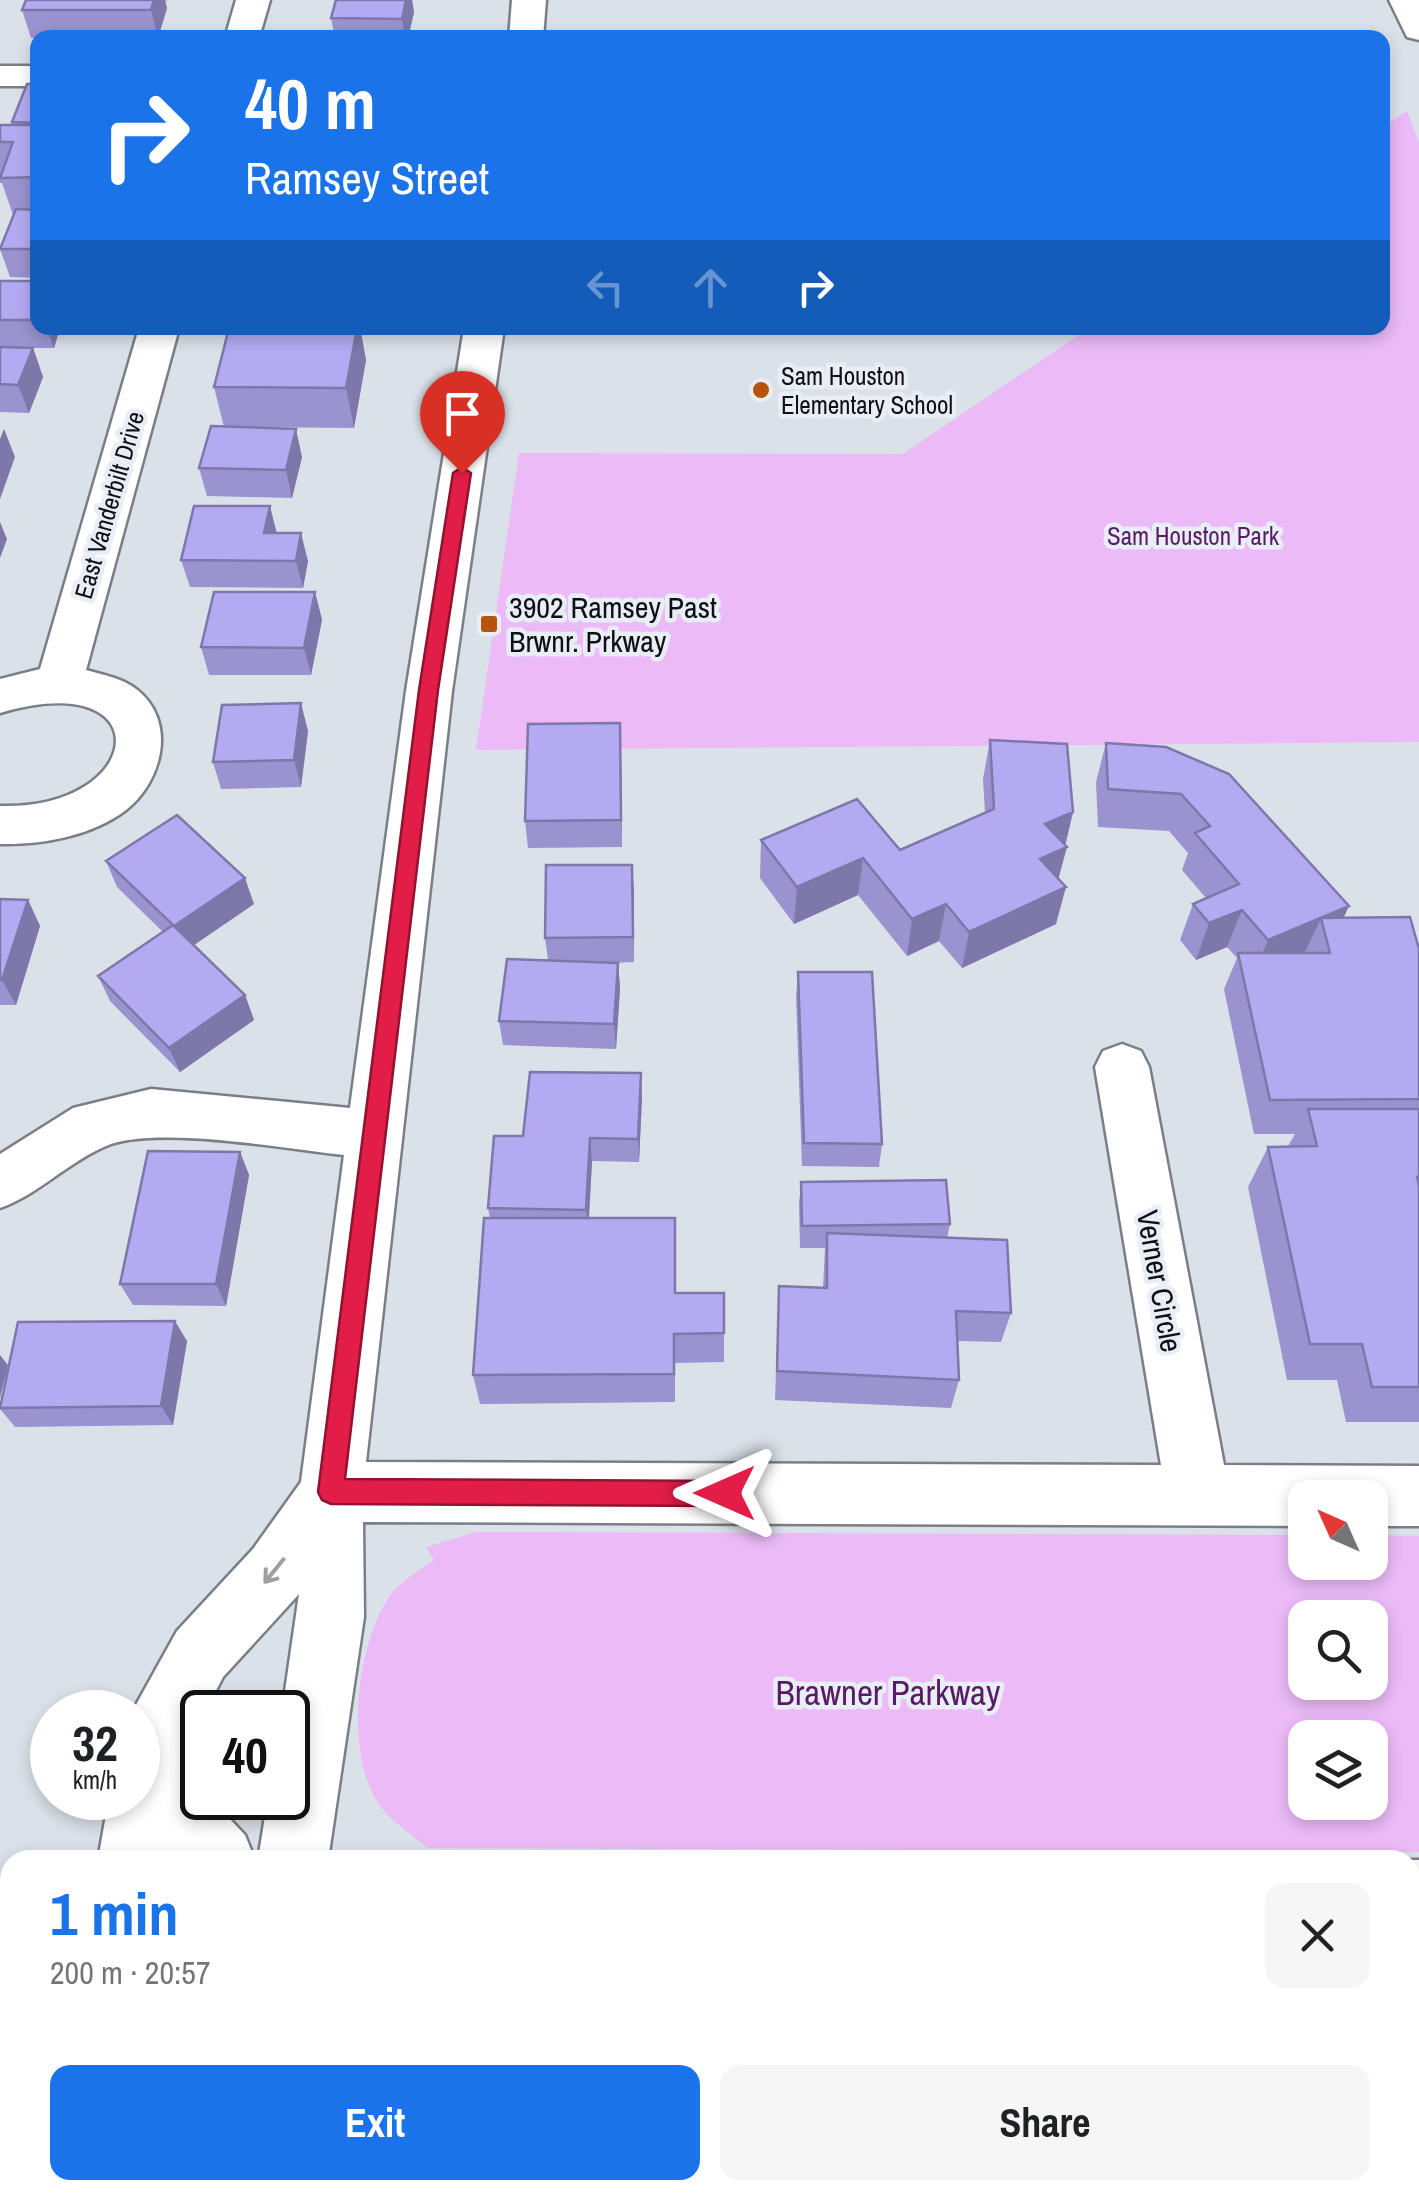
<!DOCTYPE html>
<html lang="en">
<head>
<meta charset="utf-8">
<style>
	body { margin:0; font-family:"Archivo Narrow",sans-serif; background:#f6f6f6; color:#202124; height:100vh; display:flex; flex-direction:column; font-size:38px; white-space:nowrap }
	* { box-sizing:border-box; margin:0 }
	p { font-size:32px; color:#757577 }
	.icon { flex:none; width:55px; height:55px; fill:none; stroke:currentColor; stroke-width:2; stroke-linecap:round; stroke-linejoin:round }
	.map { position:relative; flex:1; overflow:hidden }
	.sheet { position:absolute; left:0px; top:1850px; width:1420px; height:350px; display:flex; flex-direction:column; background:#fff; border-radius:30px 30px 0 0; box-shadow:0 5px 15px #0003 }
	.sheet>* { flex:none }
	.guide { position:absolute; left:30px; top:30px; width:1360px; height:305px; border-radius:20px; box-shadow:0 5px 15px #0003; background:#1a73e8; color:#fff; overflow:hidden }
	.needle { width:65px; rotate:315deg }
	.fabs { position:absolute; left:1288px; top:1480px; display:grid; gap:20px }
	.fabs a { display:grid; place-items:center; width:100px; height:100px; border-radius:20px; background:#fff; box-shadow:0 5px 15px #0003; font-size:50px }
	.speed { position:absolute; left:30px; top:1690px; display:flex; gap:20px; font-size:50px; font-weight:700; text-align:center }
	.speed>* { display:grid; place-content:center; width:130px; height:130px; border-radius:50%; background:#fff; box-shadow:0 5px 15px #0003; line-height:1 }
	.speed small { font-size:25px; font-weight:400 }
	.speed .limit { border:5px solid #111; border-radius:15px; background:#fff; color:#111 }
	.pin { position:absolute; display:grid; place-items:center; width:85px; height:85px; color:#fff; margin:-102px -42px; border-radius:50% 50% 50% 0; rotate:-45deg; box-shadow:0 0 10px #0007 }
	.pin .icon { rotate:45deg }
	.me { position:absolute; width:110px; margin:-55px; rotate:270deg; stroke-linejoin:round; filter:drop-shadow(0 0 8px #0008) }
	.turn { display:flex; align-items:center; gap:35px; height:210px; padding:0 50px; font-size:45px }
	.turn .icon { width:130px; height:130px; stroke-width:2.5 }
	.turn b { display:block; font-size:70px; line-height:85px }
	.lanes { display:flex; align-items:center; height:95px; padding:0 50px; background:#0003; justify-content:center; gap:50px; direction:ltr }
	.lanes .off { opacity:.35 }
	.round { display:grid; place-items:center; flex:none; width:105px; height:105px; border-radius:20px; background:#f6f6f6 }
	.headline { display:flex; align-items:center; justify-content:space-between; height:170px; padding:0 50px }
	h1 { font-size:60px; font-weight:700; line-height:75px; color:#1a73e8 }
	.primary-button { display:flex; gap:20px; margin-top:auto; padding:20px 50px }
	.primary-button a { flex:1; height:115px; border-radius:20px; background:#1a73e8; color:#fff; font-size:40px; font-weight:700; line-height:115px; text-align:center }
	.primary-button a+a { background:#f6f6f6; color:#202124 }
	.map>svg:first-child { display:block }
	.green { fill:#ebbaf7; fill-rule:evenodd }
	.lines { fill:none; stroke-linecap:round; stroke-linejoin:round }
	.minor-casing { stroke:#7a7f87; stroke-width:5 }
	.minor { fill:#fff; fill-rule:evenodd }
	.wall { fill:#9b92d0 }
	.shaded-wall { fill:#7e77a9 }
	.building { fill:#b4aaf2; stroke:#7e77a9; stroke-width:2.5 }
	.oneway { stroke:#9f9fa1 }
	.route { fill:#e11d48; stroke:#92132f; stroke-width:2.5 }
	.poi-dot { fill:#b4540e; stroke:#e9eef6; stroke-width:4 }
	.labels { text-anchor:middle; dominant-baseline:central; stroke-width:9; stroke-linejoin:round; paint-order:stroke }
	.far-poi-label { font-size:25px; fill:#0e1013; stroke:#e9eef6; text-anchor:start }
	.far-street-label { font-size:25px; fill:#0e1013; stroke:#e9eef6 }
	.far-park-label { font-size:25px; fill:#581c65; stroke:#e9eef6 }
	.poi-label { font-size:30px; fill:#0e1013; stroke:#e9eef6; text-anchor:start }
	.street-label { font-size:30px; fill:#0e1013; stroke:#e9eef6 }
	.near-park-label { font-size:35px; fill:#581c65; stroke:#e9eef6 }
</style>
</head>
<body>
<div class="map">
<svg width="1419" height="2200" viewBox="0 0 1419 2200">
	<rect width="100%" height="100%" fill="#dbe1e9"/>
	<!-- green -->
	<path class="green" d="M1407,111L1419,143V742L476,750L519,453L903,454L1089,328H1382L1383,127Z
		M476,1532L1305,1535V1562H1370V1535L1419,1536V1852L427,1848C413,1835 392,1822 381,1807C343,1758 356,1642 391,1594C401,1581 420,1570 434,1560L426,1547ZM1305,1618H1370V1682H1305ZM1305,1738H1370V1802H1305Z"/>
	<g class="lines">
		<!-- minor casing -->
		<g class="minor-casing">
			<path id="minor" d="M236,0H270L259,38H225Z
				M512,0H546L543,38H509Z
				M1389,0H1419V40L1407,37Z
				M0,66H38V86H0Z
				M139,328H179L86,670C103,675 122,678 136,689C178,721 162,782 126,810C92,836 42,845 0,844V806C147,810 162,665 0,713V679L40,669Z
				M464,328H504L452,691L366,1462L1161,1465L1095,1067L1103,1051L1122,1044L1141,1051L1149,1067L1224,1465L1419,1466V1526H1370V1498H1305V1526L363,1522L364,1617L328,1860H258L268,1798H288V1712H282L299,1594L223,1677L189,1743L202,1778V1798H210L245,1835L255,1860H98L109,1798H138V1712H132L177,1631L253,1549L301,1482L344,1155C287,1149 155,1125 106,1146C68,1162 39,1194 0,1208V1154L73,1108L151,1089L350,1108L406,691Z
				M1410,1860H1419V1930H1410Z
				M37,2190H113L111,2200H35Z
				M199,2190H275L274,2200H198Z
				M1224,2190H1300L1302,2200H1226Z"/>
		</g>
		<!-- minor -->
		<use href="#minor" class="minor"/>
	</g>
	<!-- wall -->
	<path class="wall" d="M26,0H168L165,1L167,8L158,38H31L22,10Z
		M333,0H412L414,12L408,38H335L331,18L336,0Z
		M38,84V278L10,277L0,249L13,215L2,183H0V125H12V122Z
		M0,281H38V328H60L54,348H33L43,377L29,413L0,412Z
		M229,328H360L366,360L354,428L254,427L302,457L292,498L207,496L199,468L224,427L214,387Z
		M276,533L308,561L303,588L190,587L181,560Z
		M315,592L322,620L311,675H209L201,647Z
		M308,731L301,787L221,789L213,762Z
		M990,740L1073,812L1058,879L1056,924L962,968L939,941L907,956L858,895L794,924L760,878L761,840L900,850L985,813L983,779Z
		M1106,743L1166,747L1343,918L1419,949V1422H1346L1337,1380H1287L1248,1187L1268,1147L1288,1146L1295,1134H1254L1224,989L1237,958L1227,947L1196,960L1180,940L1193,904L1206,898L1182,870L1188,853L1169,831L1098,827L1096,782Z
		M621,750L622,847L528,848L525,821Z
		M106,861L254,904L193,945L245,995L254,1020L180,1072L110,1001L98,976L163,932L117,887Z
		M632,865L634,962L611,963H618L620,988L616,1049L503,1045L499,1021L548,960L545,938Z
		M0,899L28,900L40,926L16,1005H0Z
		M798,972L882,1144L879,1167L802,1166L796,997Z
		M642,1097L639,1162L592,1161L589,1218L676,1249V1293L724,1333V1362L675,1363V1402L480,1404L473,1375L490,1218L488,1208L523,1136Z
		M240,1152L249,1175L226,1306L133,1305L120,1284Z
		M801,1182L950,1224L947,1238L1011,1313L1001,1342L958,1341L959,1380L951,1408L775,1400L779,1286L823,1288L825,1248H800L799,1204Z
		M187,1341L173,1425L15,1427L0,1409V1403Z
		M1419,2051V2083L1414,2053Z
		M966,2190H1095V2200H967Z"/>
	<!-- shaded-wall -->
	<path class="shaded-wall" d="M154,0H165L167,8L158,38L151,10Z
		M406,0H412L414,12L408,38H405L402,19Z
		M47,328H60L54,348Z
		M357,328H360L366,360L354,428L346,388Z
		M33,348L43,377L29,413L18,385Z
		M4,429L15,457L0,499V439Z
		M296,429L302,457L292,498L286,470Z
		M270,506L277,534L264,533Z
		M0,522L7,539L0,558Z
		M301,533L308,561L303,588L296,561Z
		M315,592L322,620L311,675L304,648Z
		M301,703L308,731L301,787L294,760Z
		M620,723L621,750L622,847L621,820Z
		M1073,812L1064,848L1067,847L1057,884L1032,896L1045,824Z
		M863,858L858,895L794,924L797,887Z
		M632,865L634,891V962L633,937Z
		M245,878L254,904L184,952L174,926Z
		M1066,887L1056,924L962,968L969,932Z
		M28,900L40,926L16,1005L2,980Z
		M946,904L939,941L907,956L912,919Z
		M1349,906L1332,943L1321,918L1304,954L1253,976L1268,940Z
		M1242,910L1227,947L1196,960L1209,923Z
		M618,963L620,988L616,1049L614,1024Z
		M245,995L254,1020L180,1072L169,1048Z
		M641,1073L642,1097L639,1162L638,1139Z
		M590,1138L592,1161L588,1232L586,1210Z
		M240,1152L249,1175L226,1306L216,1284Z
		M175,1321L187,1341L173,1425L161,1406Z
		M0,1355L8,1365L0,1398Z
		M563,2190H567L566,2200H562Z"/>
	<!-- building -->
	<path class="building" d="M26,0H154L151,10H22Z
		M336,0H406L402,19L331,18Z
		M27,84H38V123L12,122Z
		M0,125H38V177L0,178L13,142H0Z
		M16,209L38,210V249H0Z
		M0,281H38V320H0Z
		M229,328H357L346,388L214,387Z
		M0,347L33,348L18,385L0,384Z
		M211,426L296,429L286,470L199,468Z
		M194,506H270L264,533H301L296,561L181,560Z
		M214,592H315L304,648L201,647Z
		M301,703L294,760L213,762L222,705Z
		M620,723L621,820L525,821L528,724Z
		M990,740L1067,744L1073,812L1045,824L1067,847L1040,859L1066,887L969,932L946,904L912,919L863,858L797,887L761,840L857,799L900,850L994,809Z
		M1106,743L1166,747L1229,774L1349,906L1268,940L1242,910L1209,923L1193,904L1239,884L1195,833L1210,826L1181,794L1108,789Z
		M177,815L245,878L174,926L106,861Z
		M546,865H632L633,937L545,938Z
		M0,899L28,900L2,980H0Z
		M1410,917L1419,949V1099L1270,1100L1238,953H1330L1321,918Z
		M173,925L245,995L169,1048L98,976Z
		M507,959L618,963L614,1024L499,1021Z
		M798,972H872L882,1144L804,1143Z
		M530,1072L641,1073L638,1139L590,1138L586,1210L488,1208L494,1136H523Z
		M1308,1109H1419V1177H1417L1419,1186V1387H1372L1362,1344H1310L1268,1147L1317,1146Z
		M148,1151L240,1152L216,1284H120Z
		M946,1180L950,1224L802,1226L801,1182Z
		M484,1218H675V1293H724V1333L674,1334V1374L473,1375Z
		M827,1233L1007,1240L1011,1313L956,1311L959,1380L777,1371L779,1286L827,1288Z
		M175,1321L161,1406L0,1408L18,1322Z
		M411,2190H563L562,2200H410Z
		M584,2190H710V2200H584Z
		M974,2190H1095V2200H974Z"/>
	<!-- one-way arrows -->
	<defs><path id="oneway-shaft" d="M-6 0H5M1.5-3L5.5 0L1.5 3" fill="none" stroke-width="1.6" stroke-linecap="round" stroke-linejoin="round" transform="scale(2.5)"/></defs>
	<use class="oneway" href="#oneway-shaft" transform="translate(274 1571) rotate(129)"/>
	<!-- route -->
	<path class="route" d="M462,467L471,473L438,690L345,1479L725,1481L734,1484L738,1493L734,1502L725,1506L331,1504L322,1500L318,1492L419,690L453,473Z"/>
	<!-- markers -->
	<g class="poi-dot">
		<circle cx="761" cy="390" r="10"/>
		<rect x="479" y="614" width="20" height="20" rx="5"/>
	</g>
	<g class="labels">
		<!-- far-poi labels -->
		<g class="far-poi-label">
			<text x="781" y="376">Sam Houston<tspan x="781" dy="29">Elementary School</tspan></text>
		</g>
		<!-- far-street labels -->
		<g class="far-street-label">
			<text transform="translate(109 505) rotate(-74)">East Vanderbilt Drive</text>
		</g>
		<!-- far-park labels -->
		<g class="far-park-label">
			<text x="1193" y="536">Sam Houston Park</text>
		</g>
		<!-- poi labels -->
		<g class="poi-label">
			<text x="509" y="607">3902 Ramsey Past<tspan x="509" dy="34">Brwnr. Prkway</tspan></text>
		</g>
		<!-- street labels -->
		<g class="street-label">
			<text transform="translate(1160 1281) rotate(80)">Verner Circle</text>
		</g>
		<!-- near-park labels -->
		<g class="near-park-label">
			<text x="888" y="1692">Brawner Parkway</text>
		</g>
	</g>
</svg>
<div class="fabs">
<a><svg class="needle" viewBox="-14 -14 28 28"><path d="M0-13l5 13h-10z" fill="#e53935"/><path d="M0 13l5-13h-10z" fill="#757577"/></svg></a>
<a><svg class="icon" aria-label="search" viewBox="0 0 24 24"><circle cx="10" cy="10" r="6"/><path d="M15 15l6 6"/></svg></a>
<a><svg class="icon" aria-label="layers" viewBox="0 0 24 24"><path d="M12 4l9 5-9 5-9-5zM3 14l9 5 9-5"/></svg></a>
</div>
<div class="speed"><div>32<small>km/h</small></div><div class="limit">40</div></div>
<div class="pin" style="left:462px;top:473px;background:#d93025"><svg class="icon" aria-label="arrive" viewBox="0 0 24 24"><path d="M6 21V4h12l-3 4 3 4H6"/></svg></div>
<svg class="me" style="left:725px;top:1493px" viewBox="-20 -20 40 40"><path d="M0-17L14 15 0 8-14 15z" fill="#e11d48" stroke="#fff" stroke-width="4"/></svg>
<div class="guide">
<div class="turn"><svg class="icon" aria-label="right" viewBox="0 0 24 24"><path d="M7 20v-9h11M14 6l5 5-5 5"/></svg><div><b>40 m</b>Ramsey Street</div></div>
<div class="lanes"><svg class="icon off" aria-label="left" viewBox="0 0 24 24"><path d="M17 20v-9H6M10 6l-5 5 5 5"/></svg><svg class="icon off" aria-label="ahead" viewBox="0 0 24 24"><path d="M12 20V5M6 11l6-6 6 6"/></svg><svg class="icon" aria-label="right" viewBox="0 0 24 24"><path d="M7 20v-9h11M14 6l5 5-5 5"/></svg></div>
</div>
<section class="sheet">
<div class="headline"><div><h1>1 min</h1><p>200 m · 20:57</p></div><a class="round"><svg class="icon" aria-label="close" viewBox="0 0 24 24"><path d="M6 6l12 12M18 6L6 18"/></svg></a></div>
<div class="primary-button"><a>Exit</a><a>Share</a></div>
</section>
</div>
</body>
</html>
